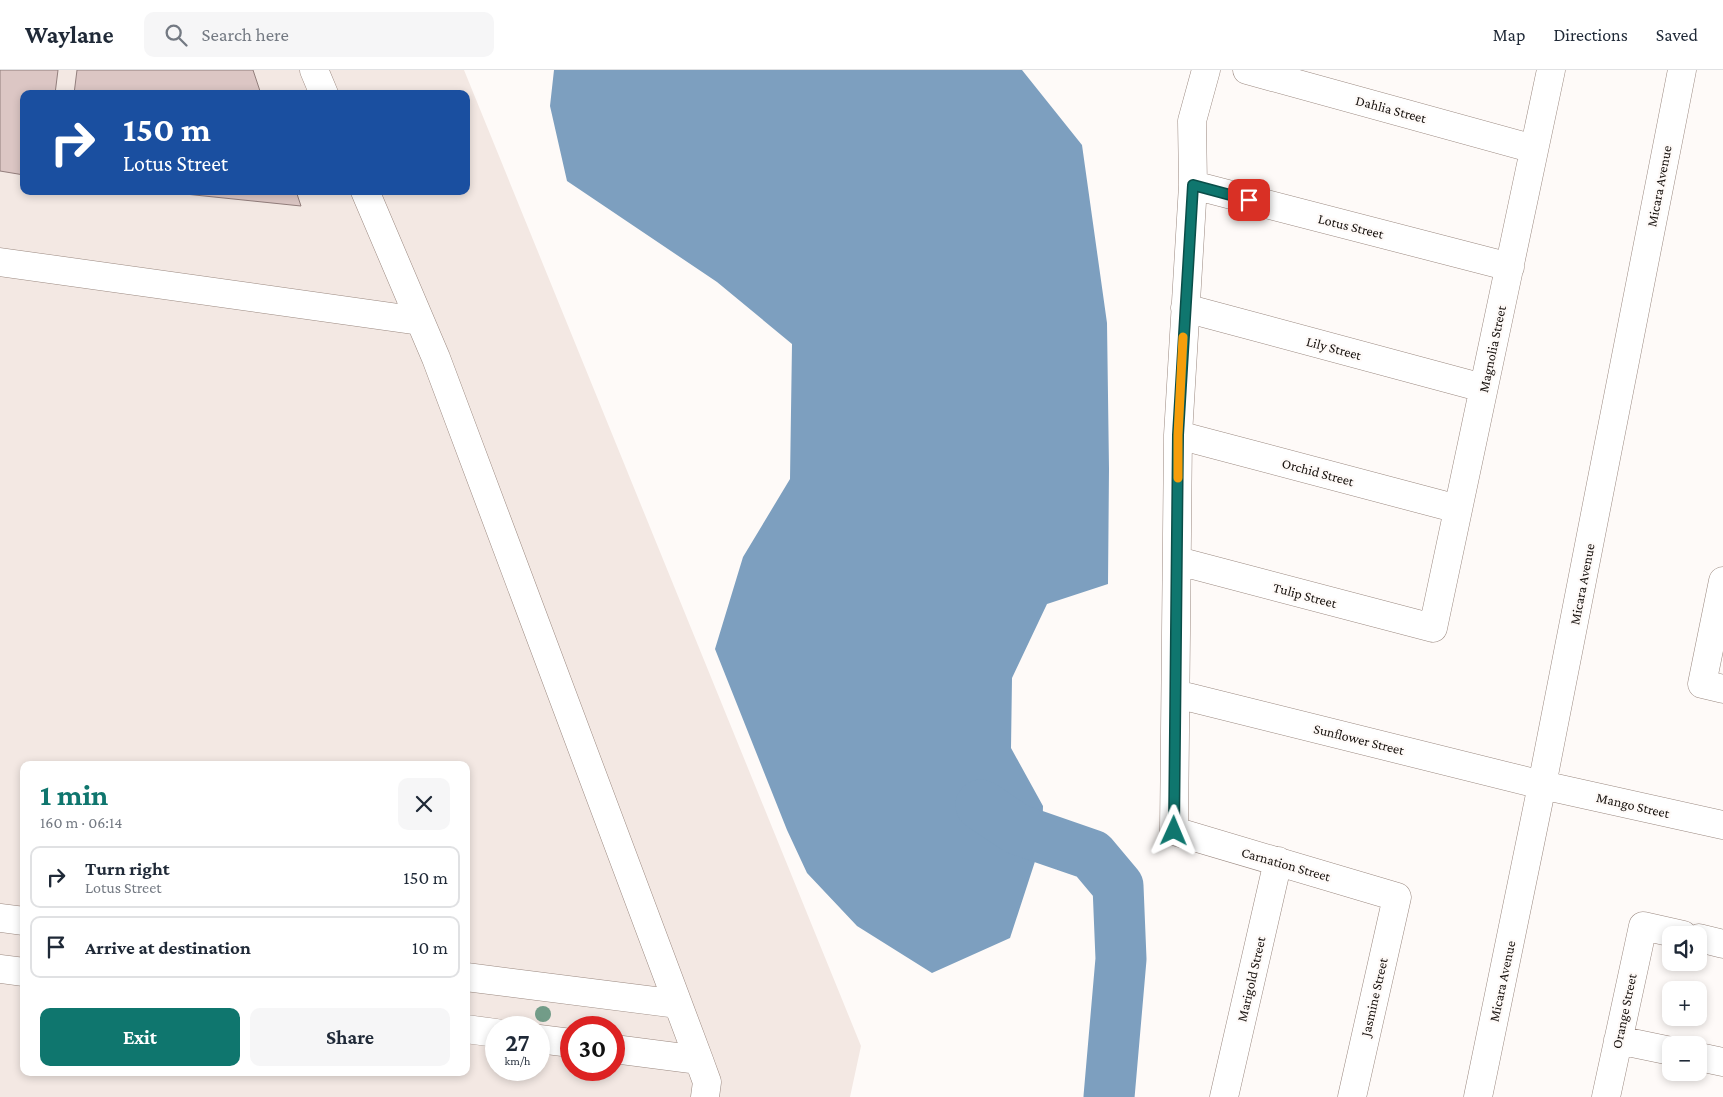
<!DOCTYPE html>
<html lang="en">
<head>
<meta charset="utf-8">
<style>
	body { margin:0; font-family:"Crimson Pro",serif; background:#f6f6f7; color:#1f2937; height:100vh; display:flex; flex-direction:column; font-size:19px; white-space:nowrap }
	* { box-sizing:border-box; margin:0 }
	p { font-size:16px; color:#747a83 }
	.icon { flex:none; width:28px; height:28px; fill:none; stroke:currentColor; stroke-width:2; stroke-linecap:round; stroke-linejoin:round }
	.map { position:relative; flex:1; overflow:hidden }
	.drawer { position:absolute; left:20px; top:691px; width:450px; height:315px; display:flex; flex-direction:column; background:#fff; border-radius:10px; box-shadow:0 2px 8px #0003 }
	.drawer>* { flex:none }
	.top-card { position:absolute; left:20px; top:20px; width:450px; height:105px; border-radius:10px; box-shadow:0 2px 8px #0003; background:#1a4fa0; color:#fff; overflow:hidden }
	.buttons { position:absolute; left:1662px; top:856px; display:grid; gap:10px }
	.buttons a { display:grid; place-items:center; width:45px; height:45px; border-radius:10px; background:#fff; box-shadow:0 2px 8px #0003; font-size:25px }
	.speed { position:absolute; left:485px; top:946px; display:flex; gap:10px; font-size:25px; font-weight:700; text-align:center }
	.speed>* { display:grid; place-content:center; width:65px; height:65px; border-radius:50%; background:#fff; box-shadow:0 2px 8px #0003; line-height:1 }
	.speed small { font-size:12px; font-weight:400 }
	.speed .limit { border:8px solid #d22; background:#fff; color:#111 }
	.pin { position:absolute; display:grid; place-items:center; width:42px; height:42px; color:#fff; margin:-21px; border-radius:10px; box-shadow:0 2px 8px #0006 }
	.me { position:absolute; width:55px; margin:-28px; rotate:1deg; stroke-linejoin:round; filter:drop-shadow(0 0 4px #0008) }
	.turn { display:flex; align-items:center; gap:18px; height:105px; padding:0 20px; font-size:22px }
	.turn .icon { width:65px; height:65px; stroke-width:2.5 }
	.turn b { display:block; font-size:35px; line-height:42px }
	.round { display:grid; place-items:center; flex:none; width:52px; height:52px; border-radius:10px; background:#f6f6f7 }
	.head { display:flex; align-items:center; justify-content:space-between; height:85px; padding:0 20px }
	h1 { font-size:30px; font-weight:700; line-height:38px; color:#0f766e }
	.cta { display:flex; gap:10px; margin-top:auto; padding:10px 20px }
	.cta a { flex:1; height:58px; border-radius:10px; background:#0f766e; color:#fff; font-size:20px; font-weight:700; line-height:58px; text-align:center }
	.cta a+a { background:#f6f6f7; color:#1f2937 }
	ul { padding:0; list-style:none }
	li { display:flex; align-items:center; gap:15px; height:62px; margin:0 10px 8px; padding:0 10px; border:2px solid #e0e1e3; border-radius:10px }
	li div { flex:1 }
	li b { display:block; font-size:19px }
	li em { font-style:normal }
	header { display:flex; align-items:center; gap:30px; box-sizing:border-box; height:70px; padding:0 25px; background:#fff; border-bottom:1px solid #e0e1e3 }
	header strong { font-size:24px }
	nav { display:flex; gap:28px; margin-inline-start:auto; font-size:18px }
	.search { width:350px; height:45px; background:#f6f6f7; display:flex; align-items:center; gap:12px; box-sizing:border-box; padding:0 18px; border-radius:10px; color:#747a83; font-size:19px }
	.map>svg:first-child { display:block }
	.built { fill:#f3e8e3; fill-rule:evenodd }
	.water { fill:#7d9fbf }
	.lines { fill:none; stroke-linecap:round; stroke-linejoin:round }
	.river { stroke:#7d9fbf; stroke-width:51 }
	.building { fill:#dcc6c4; stroke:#927e7c }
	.minor-casing { stroke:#9b8980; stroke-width:29 }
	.minor { stroke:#fff; stroke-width:28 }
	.tree { fill:#729c88 }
	.route-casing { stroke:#0a4d48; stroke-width:12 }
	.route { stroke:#0f766e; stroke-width:9 }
	.slow { stroke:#f59e0b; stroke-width:9 }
	.labels { text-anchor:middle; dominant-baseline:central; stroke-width:4.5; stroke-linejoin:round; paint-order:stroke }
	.street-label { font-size:14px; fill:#19130f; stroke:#fefaf8 }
</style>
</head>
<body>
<header>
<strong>Waylane</strong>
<div class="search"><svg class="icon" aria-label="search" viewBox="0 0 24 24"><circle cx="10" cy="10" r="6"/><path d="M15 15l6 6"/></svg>Search here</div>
<nav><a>Map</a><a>Directions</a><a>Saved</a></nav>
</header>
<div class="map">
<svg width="1723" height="1027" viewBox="0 0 1723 1027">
	<rect width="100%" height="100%" fill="#fefaf8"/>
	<!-- built -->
	<path class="built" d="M0,0H464L861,976L850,1027H0ZM24,24H466V121H24ZM24,695H466V1002H24ZM496,958H539V1000H496ZM571,958H614V1000H571Z"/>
	<!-- water -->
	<path class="water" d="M554,0H1022L1082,75L1107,253L1109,399L1108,514L1047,534L1012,608L1011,678L1043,736L1042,770L1010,868L932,903L857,856L807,803L787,760L715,579L743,487L790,409L792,274L717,212L567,111L550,36Z"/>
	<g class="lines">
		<!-- river -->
		<path class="river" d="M981,735L1017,759L1092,785L1118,816L1121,889L1109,1027"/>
	</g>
	<!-- building -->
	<path class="building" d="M0,0H58L55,24H24V105L0,101Z
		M77,0H253L261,24H74Z
		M156,121H296L301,136Z"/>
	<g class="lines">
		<!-- minor casing -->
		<g class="minor-casing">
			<path id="minor" d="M314,0L324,24
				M1206,0L1192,51L1193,115L1178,365L1174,761L1397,827L1352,1027
				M1247,0L1534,79
				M1193,115L1510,197
				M365,121L436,288L699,990L707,1012L705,1027
				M0,192L420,251
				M1185,238L1483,318
				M1178,365L1458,439
				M1178,491L1433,558L1551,0
				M1723,511L1702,614L1723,619
				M1176,624L1542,715L1723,755
				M0,848L24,851
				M1699,868L1723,874
				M0,899L24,902
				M466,907L678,934
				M466,959L496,963
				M539,969L571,973
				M1618,970L1671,981
				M614,979L699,990
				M1699,987L1723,992
				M1224,1027L1278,791
				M1478,1027L1542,715L1682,0
				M1606,1027L1643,856L1683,865"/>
		</g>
		<!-- minor -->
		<use href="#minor" class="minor"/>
	</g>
	<!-- trees -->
	<circle class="tree" cx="543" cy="944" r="8"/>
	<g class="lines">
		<!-- route casing -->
		<g class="route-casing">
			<path id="route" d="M1174,761L1178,365L1193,115L1249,130"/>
		</g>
		<!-- route -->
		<use href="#route" class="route"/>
		<!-- slow -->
		<path class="slow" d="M1178,408V365L1183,267"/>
	</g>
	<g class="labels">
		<!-- street labels -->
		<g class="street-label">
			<text transform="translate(1391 39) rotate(15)">Dahlia Street</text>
			<text transform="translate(1659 116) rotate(-79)">Micara Avenue</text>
			<text transform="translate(1351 156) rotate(14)">Lotus Street</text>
			<text transform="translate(1334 278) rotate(15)">Lily Street</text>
			<text transform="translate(1492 279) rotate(-78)">Magnolia Street</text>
			<text transform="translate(1318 402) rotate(15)">Orchid Street</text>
			<text transform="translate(1582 514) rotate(-79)">Micara Avenue</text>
			<text transform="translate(1305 525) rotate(15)">Tulip Street</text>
			<text transform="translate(1359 669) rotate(14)">Sunflower Street</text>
			<text transform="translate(1633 735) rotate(13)">Mango Street</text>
			<text transform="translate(1286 794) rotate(16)">Carnation Street</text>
			<text transform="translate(1251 909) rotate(-77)">Marigold Street</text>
			<text transform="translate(1502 911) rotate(-78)">Micara Avenue</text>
			<text transform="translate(1374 927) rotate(-77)">Jasmine Street</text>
			<text transform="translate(1624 941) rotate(-78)">Orange Street</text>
		</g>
	</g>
</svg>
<div class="buttons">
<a><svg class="icon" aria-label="sound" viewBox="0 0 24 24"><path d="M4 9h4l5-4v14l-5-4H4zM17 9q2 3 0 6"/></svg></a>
<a>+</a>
<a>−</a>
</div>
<div class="speed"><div>27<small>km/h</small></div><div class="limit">30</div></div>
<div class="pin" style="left:1249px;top:130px;background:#d93025"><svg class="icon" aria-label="arrive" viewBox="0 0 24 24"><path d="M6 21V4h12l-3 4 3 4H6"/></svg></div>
<svg class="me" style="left:1174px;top:761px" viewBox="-20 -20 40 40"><path d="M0-17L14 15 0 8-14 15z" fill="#0f766e" stroke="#fff" stroke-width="4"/></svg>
<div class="top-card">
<div class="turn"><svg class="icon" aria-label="right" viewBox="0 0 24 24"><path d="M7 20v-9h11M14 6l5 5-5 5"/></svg><div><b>150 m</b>Lotus Street</div></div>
</div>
<section class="drawer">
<div class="head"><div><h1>1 min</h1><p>160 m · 06:14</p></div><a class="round"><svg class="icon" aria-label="close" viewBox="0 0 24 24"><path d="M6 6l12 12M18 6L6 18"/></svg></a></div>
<ul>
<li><svg class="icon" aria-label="right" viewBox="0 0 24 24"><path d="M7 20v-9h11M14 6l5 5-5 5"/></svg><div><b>Turn right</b><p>Lotus Street</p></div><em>150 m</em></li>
<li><svg class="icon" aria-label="arrive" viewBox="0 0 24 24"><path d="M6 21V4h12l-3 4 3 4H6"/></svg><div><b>Arrive at destination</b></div><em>10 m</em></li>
</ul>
<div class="cta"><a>Exit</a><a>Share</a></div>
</section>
</div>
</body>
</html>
